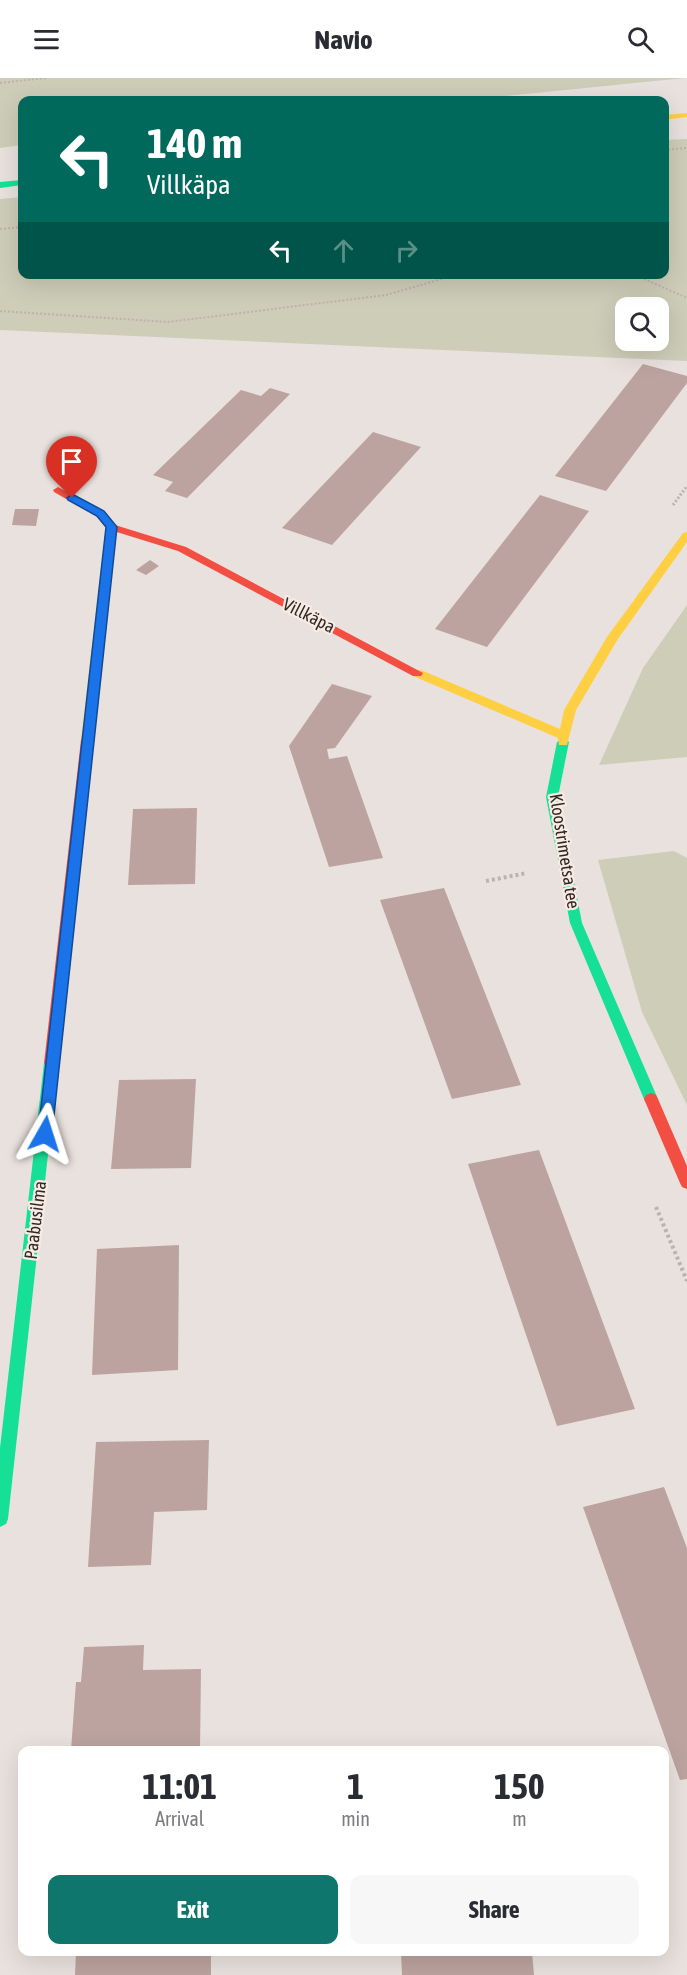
<!DOCTYPE html>
<html lang="en">
<head>
<meta charset="utf-8">
<style>
	body { margin:0; font-family:"Asap Condensed",sans-serif; background:#f7f7f7; color:#2b2b33; height:100vh; display:flex; flex-direction:column; font-size:22px; white-space:nowrap }
	* { box-sizing:border-box; margin:0 }
	p { font-size:20px; color:#7c7c81 }
	.icon { flex:none; width:33px; height:33px; fill:none; stroke:currentColor; stroke-width:2; stroke-linecap:round; stroke-linejoin:round }
	.map { position:relative; flex:1; overflow:hidden }
	.panel { position:absolute; left:18px; top:1668px; width:651px; height:210px; display:flex; flex-direction:column; background:#fff; border-radius:12px; box-shadow:0 6px 24px #0002 }
	.panel>* { flex:none }
	.hud { position:absolute; left:18px; top:18px; width:651px; height:183px; border-radius:12px; box-shadow:0 6px 24px #0002; background:#00695c; color:#fff; overflow:hidden }
	.fabs { position:absolute; left:615px; top:219px; display:grid; gap:12px }
	.fabs a { display:grid; place-items:center; width:54px; height:54px; border-radius:12px; background:#fff; box-shadow:0 6px 24px #0002; font-size:30px }
	.pin { position:absolute; display:grid; place-items:center; width:51px; height:51px; color:#fff; margin:-62px -26px; border-radius:50% 50% 50% 0; rotate:-45deg; box-shadow:0 0 6px #0007 }
	.pin .icon { rotate:45deg }
	.me { position:absolute; width:66px; margin:-33px; rotate:6deg; stroke-linejoin:round; filter:drop-shadow(0 0 4px #0008) }
	.turn { display:flex; align-items:center; gap:21px; height:126px; padding:0 30px; font-size:27px }
	.turn .icon { width:78px; height:78px; stroke-width:2.5 }
	.turn b { display:block; font-size:42px; line-height:51px }
	.lanes { display:flex; align-items:center; height:57px; padding:0 30px; background:#0003; justify-content:center; gap:30px; direction:ltr }
	.lanes .off { opacity:.35 }
	.eta { display:flex; justify-content:space-evenly; align-items:center; height:102px; text-align:center }
	.eta b { font-size:36px; font-weight:700; line-height:42px }
	.cta { display:flex; gap:12px; margin-top:auto; padding:12px 30px }
	.cta a { flex:1; height:69px; border-radius:12px; background:#0f766e; color:#fff; font-size:24px; font-weight:700; line-height:69px; text-align:center }
	.cta a+a { background:#f7f7f7; color:#2b2b33 }
	header { display:flex; justify-content:space-between; align-items:center; height:78px; padding:0 30px; background:#fff; font-size:27px; font-weight:700 }
	.map>svg:first-child { display:block }
	.green { fill:#cecdb8; fill-rule:evenodd }
	.building { fill:#bca39f }
	.lines { fill:none; stroke-linecap:round; stroke-linejoin:round }
	.path-far2 { stroke:#bcb3af; stroke-width:2; stroke-dasharray:2 2; stroke-linecap:butt }
	.path-far1 { stroke:#bcb3af; stroke-width:3; stroke-dasharray:2 2; stroke-linecap:butt }
	.path { stroke:#bcb3af; stroke-width:4; stroke-dasharray:3 3; stroke-linecap:butt }
	.fast { fill:#16e098; fill-rule:evenodd }
	.slow { fill:#ffcf43; fill-rule:evenodd }
	.jam { fill:#f24e42; fill-rule:evenodd }
	.route { fill:#1a73e8; stroke:#114b97; stroke-width:1.5 }
	.labels { text-anchor:middle; dominant-baseline:central; stroke-width:4.5; stroke-linejoin:round; paint-order:stroke }
	.street-label { font-size:18px; fill:#322825; stroke:#f8ebe3 }
</style>
</head>
<body>
<header><svg class="icon" aria-label="menu" viewBox="0 0 24 24"><path d="M4 6h16M4 12h16M4 18h16"/></svg>Navio<svg class="icon" aria-label="search" viewBox="0 0 24 24"><circle cx="10" cy="10" r="6"/><path d="M15 15l6 6"/></svg></header>
<div class="map">
<svg width="687" height="1897" viewBox="0 0 687 1897">
	<rect width="100%" height="100%" fill="#e9e1dd"/>
	<!-- green -->
	<path class="green" d="M0,0H685L465,22H22V67L0,70Z
		M687,61V283L0,252V121L22,119V196H664L665,62ZM626,230H658V262H626Z
		M687,527V679L599,687L643,590Z
		M674,773L687,780V1027L642,934L598,782Z"/>
	<!-- building -->
	<path class="building" d="M643,286L687,298V305L606,413L555,398Z
		M270,310L290,316L187,420L165,413L173,404L153,397L241,312L261,318Z
		M373,354L421,369L332,467L282,450Z
		M540,417L589,433L487,569L435,551Z
		M15,431H39L36,448L12,447Z
		M150,482L159,488L146,497L136,492Z
		M332,606L372,618L335,670L327,671L329,681L347,678L383,780L329,789L289,668Z
		M197,730L195,806L128,807L133,731Z
		M444,810L521,1007L452,1021L380,822Z
		M196,1001L191,1090L111,1091L119,1002Z
		M539,1072L635,1331L557,1348L468,1086Z
		M179,1167L178,1292L92,1297L97,1171Z
		M209,1362L207,1432L154,1434L151,1487L88,1489L96,1364Z
		M664,1409L687,1470V1701L680,1702L583,1429Z
		M144,1567L143,1592L201,1591L200,1672H71L76,1604H81L84,1569Z
		M76,1874H211V1897H75Z
		M401,1874H532L534,1897H402Z"/>
	<g class="lines">
		<!-- path-far2 -->
		<path class="path-far2" d="M0,5L46,0
			M664,72L687,70
			M0,151L22,149
			M633,196L687,220
			M0,233L168,244L386,217L459,196"/>
		<!-- path-far1 -->
		<path class="path-far1" d="M673,427L687,408"/>
		<!-- path -->
		<path class="path" d="M486,803L527,795
			M656,1129L687,1203"/>
		<!-- fast -->
		<path class="fast" d="M22,102V107L0,110V104Z
			M563,660L569,664L558,719L582,845L658,1021L656,1025H646L644,1021L570,845L546,719L557,664Z
			M51,980L56,981L58,985L8,1441L6,1446L0,1449V1370L44,985L46,981Z"/>
		<!-- slow -->
		<path class="slow" d="M687,35V39L664,42V37Z
			M111,446L116,449L93,662L87,666L81,662L106,449Z
			M687,454V464L618,561L576,632L567,667H559L558,660L413,598L411,595L413,592H421L560,651L564,632L607,559L683,455Z"/>
		<!-- jam -->
		<path class="jam" d="M58,409L104,434L115,447L186,469L423,595L421,598H413L178,473L107,451L96,438L54,414L53,412Z
			M87,658L93,662L58,985L56,989H46L44,985L81,662Z
			M651,1015L656,1017L658,1021L687,1088V1111L682,1109L680,1105L644,1021L646,1017Z"/>
	</g>
	<!-- route -->
	<path class="route" d="M72,416L104,433L117,449L52,1056L50,1060H40L38,1056L106,449L97,438L68,422L67,420Z"/>
	<g class="labels">
		<!-- street labels -->
		<g class="street-label">
			<text transform="translate(309 537) rotate(27)">Villkäpa</text>
			<text transform="translate(565 773) rotate(81)">Kloostrimetsa tee</text>
			<text transform="translate(35 1142) rotate(-83)">Paabusilma</text>
		</g>
	</g>
</svg>
<div class="fabs">
<a><svg class="icon" aria-label="search" viewBox="0 0 24 24"><circle cx="10" cy="10" r="6"/><path d="M15 15l6 6"/></svg></a>
</div>
<div class="pin" style="left:72px;top:420px;background:#d93025"><svg class="icon" aria-label="arrive" viewBox="0 0 24 24"><path d="M6 21V4h12l-3 4 3 4H6"/></svg></div>
<svg class="me" style="left:45px;top:1056px" viewBox="-20 -20 40 40"><path d="M0-17L14 15 0 8-14 15z" fill="#1a73e8" stroke="#fff" stroke-width="4"/></svg>
<div class="hud">
<div class="turn"><svg class="icon" aria-label="left" viewBox="0 0 24 24"><path d="M17 20v-9H6M10 6l-5 5 5 5"/></svg><div><b>140 m</b>Villkäpa</div></div>
<div class="lanes"><svg class="icon" aria-label="left" viewBox="0 0 24 24"><path d="M17 20v-9H6M10 6l-5 5 5 5"/></svg><svg class="icon off" aria-label="ahead" viewBox="0 0 24 24"><path d="M12 20V5M6 11l6-6 6 6"/></svg><svg class="icon off" aria-label="right" viewBox="0 0 24 24"><path d="M7 20v-9h11M14 6l5 5-5 5"/></svg></div>
</div>
<section class="panel">
<div class="eta">
<div><b>11:01</b><p>Arrival</p></div>
<div><b>1</b><p>min</p></div>
<div><b>150</b><p>m</p></div>
</div>
<div class="cta"><a>Exit</a><a>Share</a></div>
</section>
</div>
</body>
</html>
